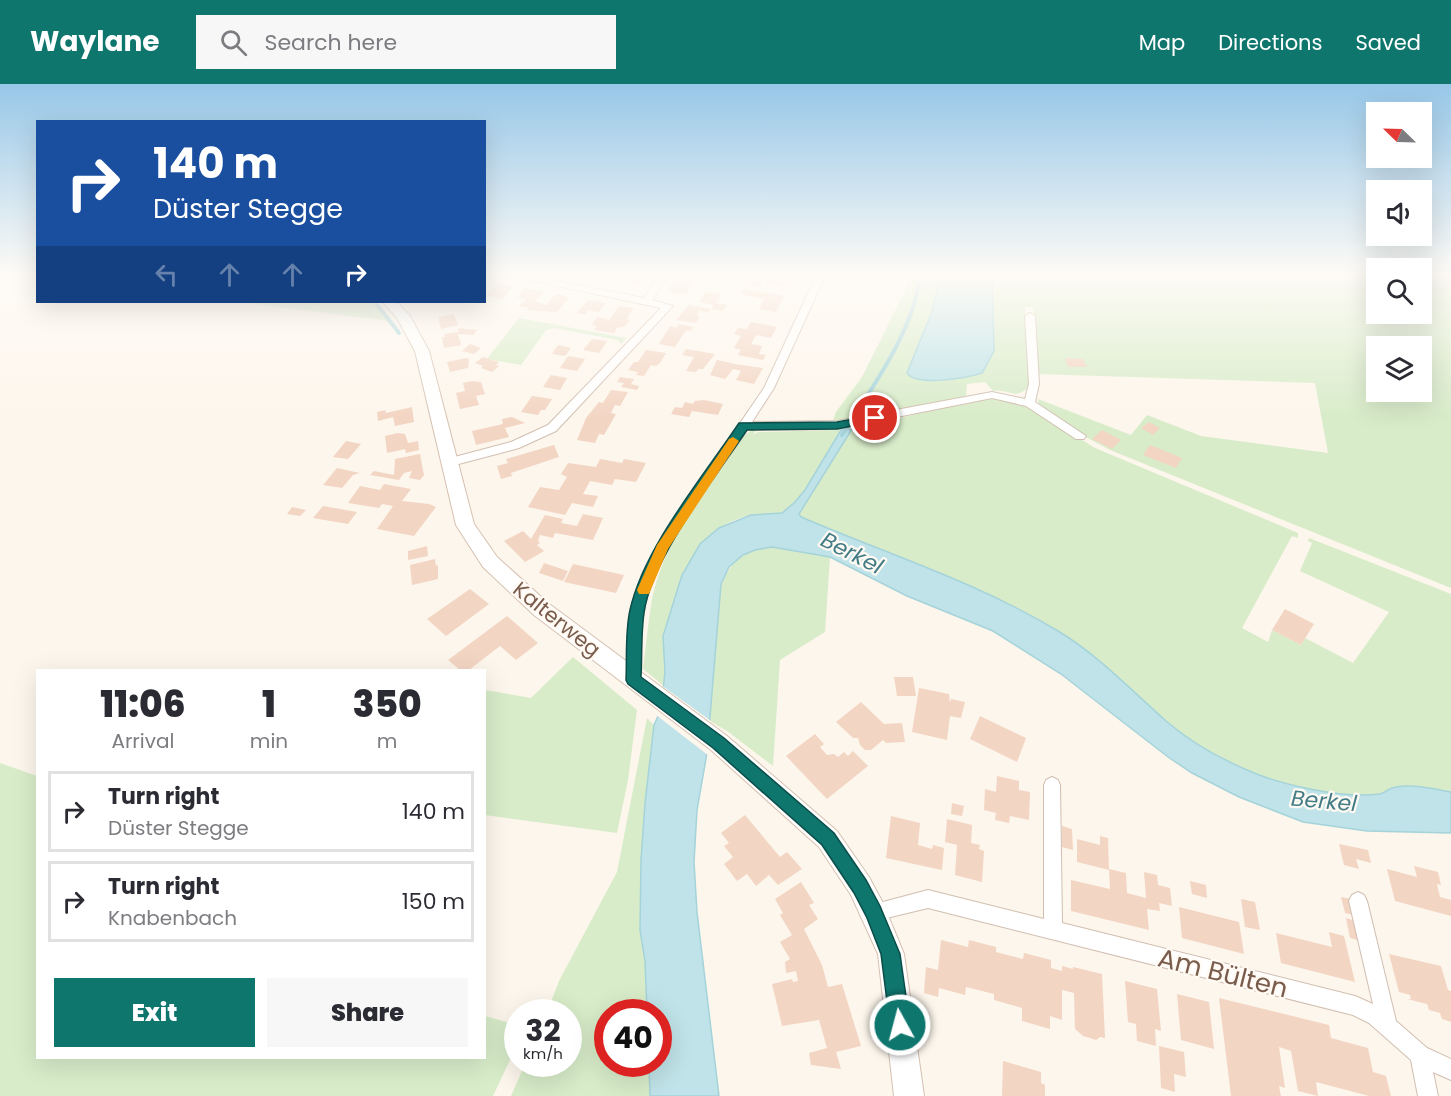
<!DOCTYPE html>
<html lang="en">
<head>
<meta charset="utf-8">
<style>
	body { margin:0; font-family:Poppins,sans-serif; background:#f7f7f7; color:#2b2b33; height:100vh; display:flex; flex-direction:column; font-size:22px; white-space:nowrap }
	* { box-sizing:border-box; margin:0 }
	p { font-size:20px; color:#7c7c81 }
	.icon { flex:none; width:33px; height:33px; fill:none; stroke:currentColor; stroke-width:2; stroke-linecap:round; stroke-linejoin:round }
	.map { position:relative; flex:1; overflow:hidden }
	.drawer { position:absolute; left:36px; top:585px; width:450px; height:390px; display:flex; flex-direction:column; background:#fff; border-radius:0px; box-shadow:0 6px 24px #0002 }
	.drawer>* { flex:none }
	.hud { position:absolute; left:36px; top:36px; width:450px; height:183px; border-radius:0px; box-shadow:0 6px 24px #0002; background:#1a4fa0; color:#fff; overflow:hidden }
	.needle { width:39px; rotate:293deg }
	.tools { position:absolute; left:1366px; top:18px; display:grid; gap:12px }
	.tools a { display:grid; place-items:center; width:66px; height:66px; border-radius:0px; background:#fff; box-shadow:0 6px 24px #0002; font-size:30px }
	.speed { position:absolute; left:504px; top:915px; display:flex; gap:12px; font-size:30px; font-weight:700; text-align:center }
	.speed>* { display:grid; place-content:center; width:78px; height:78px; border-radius:50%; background:#fff; box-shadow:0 6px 24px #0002; line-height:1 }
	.speed small { font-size:15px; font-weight:400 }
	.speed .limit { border:9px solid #d22; background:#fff; color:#111 }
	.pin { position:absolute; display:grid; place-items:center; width:51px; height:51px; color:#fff; margin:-26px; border:3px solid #fff; border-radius:50%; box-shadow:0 2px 6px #0007 }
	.me { position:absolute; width:66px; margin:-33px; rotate:353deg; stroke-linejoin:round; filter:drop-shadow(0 0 4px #0008) }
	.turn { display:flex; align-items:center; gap:21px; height:126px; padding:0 18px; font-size:27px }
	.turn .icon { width:78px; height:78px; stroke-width:2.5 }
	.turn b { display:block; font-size:42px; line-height:51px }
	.lanes { display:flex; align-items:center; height:57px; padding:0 18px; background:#0003; justify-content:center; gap:30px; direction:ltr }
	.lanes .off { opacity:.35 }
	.eta { display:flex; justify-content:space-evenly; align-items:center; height:102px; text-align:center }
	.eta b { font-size:36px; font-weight:800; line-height:42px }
	.action { display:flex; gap:12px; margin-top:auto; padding:12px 18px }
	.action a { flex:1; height:69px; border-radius:0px; background:#0f766e; color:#fff; font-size:24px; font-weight:800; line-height:69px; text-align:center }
	.action a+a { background:#f7f7f7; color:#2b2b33 }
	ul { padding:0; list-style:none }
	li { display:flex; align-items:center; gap:18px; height:81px; margin:0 12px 9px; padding:0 6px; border:3px solid #e1e1e2; border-radius:0px }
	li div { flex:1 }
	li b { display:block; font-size:22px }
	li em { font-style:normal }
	header { display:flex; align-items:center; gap:36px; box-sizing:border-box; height:84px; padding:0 30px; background:#0f766e; color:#fff }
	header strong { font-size:28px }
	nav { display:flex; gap:33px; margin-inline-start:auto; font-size:21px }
	.search { width:420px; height:54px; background:#f7f7f7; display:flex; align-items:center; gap:15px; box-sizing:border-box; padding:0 21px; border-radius:0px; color:#7c7c81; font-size:22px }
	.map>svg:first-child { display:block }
	.green { fill:#d8ecc9; fill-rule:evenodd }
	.water { fill:#bfe3e8; stroke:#a5d3da; stroke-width:1.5 }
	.pier { fill:#fdf6ec }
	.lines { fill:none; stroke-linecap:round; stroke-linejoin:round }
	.stream { stroke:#a5d3da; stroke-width:4 }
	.building { fill:#f3d5c3 }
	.street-casing { stroke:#d1beb0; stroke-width:2 }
	.secondary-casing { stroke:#d6c0b0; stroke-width:2 }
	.street { fill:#fff; fill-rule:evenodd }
	.secondary { fill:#fff; fill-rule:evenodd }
	.route { fill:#0f766e; stroke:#0a4d48; stroke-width:1.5 }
	.slow { fill:#f59e0b }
	.labels { text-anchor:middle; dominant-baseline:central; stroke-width:4.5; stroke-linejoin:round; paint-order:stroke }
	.street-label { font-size:21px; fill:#7a5c4d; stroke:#fffaf3 }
	.water-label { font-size:22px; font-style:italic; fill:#437c86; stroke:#fffaf3 }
	.near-street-label { font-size:26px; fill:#7a5c4d; stroke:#fffaf3 }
</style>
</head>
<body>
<header>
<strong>Waylane</strong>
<div class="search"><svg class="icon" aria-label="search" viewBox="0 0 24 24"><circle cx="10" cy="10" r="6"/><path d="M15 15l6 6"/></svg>Search here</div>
<nav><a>Map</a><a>Directions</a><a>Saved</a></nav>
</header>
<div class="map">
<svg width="1451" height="1012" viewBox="0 0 1451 1012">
	<rect width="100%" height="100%" fill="#fdf6ec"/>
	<!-- green -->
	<path class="green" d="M907,192H938L936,215L917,264L972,292L982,289L994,267L992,192H1377V230H1422V192H1451V504L1110,366L1082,351L1039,323L1038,315L1131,351L1147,331L1201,352L1328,369L1315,299L1037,290L1033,223H1025L1029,303C1013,317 1009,304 993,307L985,298L967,300L966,313L862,335L833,336L836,328L862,293L906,205ZM1377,262H1422V308H1377Z
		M240,218H373L390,237Z
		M519,234L626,254L621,260L618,256L554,244L546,246L521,281L487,275Z
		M996,314L1028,322L1095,364L1298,449V454L1292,452L1242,544L1268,558L1272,546L1301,561L1305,554L1353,579L1389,528L1300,487L1312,459L1308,457L1309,454L1451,510V708C1434,705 1409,699 1392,704C1388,705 1385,709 1380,710C1344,715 1281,701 1247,686C1219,674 1188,657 1166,637C1131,606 1098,571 1058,547C977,498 887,470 801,433L799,430L852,345L982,315Z
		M757,345L753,351L758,348L841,346C827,369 806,417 782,429C774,432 763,430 754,431C727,434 705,452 691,475L665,588L664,602L643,585C646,562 648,538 652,515C662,466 692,425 720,385C730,371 739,349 757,345Z
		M772,463L830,473L825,548L780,576L773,682L727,647L708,636L721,500C733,475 744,467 772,463Z
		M573,573L637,626L628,696L617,749L485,731V606L531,614Z
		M647,634L654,641L645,719L641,776L640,846L645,877L647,928H608V980H649L650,1012H511L525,980H568V928H547L559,897L617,788Z
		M0,679L37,692L38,974H484L485,932L517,941V961L493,1012H0Z"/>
	<!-- water -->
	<path class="water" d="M938,192H992L994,267L982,289C966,294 917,303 907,289L931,230L938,203Z
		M852,345L799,430L801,433C887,470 977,498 1058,547C1098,571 1131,606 1166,637C1189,657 1219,674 1247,686C1280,701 1344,715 1380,710C1385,709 1388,705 1392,704C1409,699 1434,705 1451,708V749L1367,747L1303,738L1239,713L1192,689L1168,673L1061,590L993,547L907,512L830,473L772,463L755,466L743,471L729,483L721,500L707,669L697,726L694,778L697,828L719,1012H650L649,980H658V928H647L645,877L640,846L641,776L645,719L654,641L658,632L660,633L665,588L663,552L682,491L700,460L719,444L751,431L782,429L794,419L805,406L841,346Z"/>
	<!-- pier -->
	<path class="pier" d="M661,601L711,637L709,672L656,631Z"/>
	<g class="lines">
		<!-- stream -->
		<path class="stream" d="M375,218L399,249
			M842,351C871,305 914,247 920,192"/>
	</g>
	<!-- building -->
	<path class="building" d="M631,192H650L644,200L626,199Z
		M678,192L693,195L690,199H693L687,209L680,210L668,206Z
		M769,192H775L793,195L789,203L765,199Z
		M748,195L763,198L760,203L745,200Z
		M498,199L514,202L502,215L486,211Z
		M525,204L544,208L535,217L546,221L556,210L570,213L557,228L527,226L529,224L519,222L526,215L517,213Z
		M743,205L769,209L784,212L776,228L759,225L764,215L740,210Z
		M706,208L722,210L716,219L727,221L723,227L712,225L714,221L699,218Z
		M588,216L606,219L599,228L588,226L585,231L577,229Z
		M689,221L699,223L711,225L708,228L697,226L699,228L697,232L700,233L696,239L676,236Z
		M619,222L634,224L626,235L630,236L625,242L617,244L614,249L594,246L597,242L592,241L597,233L609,236Z
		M454,230L458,241L441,245L438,233Z
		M751,238L777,243L771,254L756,251L751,260L762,262L759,270L766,271L763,276L738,271L741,266L734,264L741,252L734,250L738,244L747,245Z
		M679,240L694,243L691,247L686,246L675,263L659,260L670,242L677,244Z
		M458,244L477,246L473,251L458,250L461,261L444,264L442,253H445L444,250L459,248Z
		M592,255L607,257L599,269L583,266Z
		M470,260L481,264L474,270L462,267Z
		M558,261L571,264L565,272L552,270Z
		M686,265L698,267L715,270L703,285H698L696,288L686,287L694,273L682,271Z
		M646,266L666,269L660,279L656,282L651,281L644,292L636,291L638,288L628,286L634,278H638Z
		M568,272L585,275L577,287L560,284Z
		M483,273L499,278L496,281L499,282L492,288L481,284L483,282L475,279Z
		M466,274L469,275L468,284L450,288L447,278Z
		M1065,274L1083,275L1087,283H1068Z
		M717,276L735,280L763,284L754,300L736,296L741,287L733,285L725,295L710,291Z
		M551,291L567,294L560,306L543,303Z
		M620,293L634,295L631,300L639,302L637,306L621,303L624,299L617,298Z
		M472,297L481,298L485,310L476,312L479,321L460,325L456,309L465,307L463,299Z
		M611,306L628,308L620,322L615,321L611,329L616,330L604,351L599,350L595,359L577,356L586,334L599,318L603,319Z
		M532,312L552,315L545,326H541L538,331L521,328Z
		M704,316L723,320L718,331L692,327L689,333L671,330L675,323L682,324L685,318L693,320L695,317Z
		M412,323L414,338L395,342L393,333L378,337L377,328L385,326L386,329Z
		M512,333L525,339L505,344L509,353L476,361L472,347L503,340L502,335Z
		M1149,338L1160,344L1153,351L1141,344Z
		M1102,346L1121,356L1112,365L1092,355Z
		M398,349L405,350L408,359L418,357L419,366L406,369L405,365L387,369L385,352Z
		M346,357L361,360L348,375L333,373Z
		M554,361L559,373L511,389L512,392L501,395L497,382L508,379L506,375Z
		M1150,361L1182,374L1176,384L1143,371Z
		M420,370L424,391L420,396L409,394L412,387L404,389L399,396L370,391L374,387L394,391L395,375Z
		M600,375L622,379L624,375L646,379L636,398L615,395L612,401L590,397L583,410L598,412L593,423L572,419L565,431L528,423L540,403L559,406L567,393L561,390L568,379L596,383Z
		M337,384L355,388L360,389L353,391L342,404L323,401Z
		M384,400L411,405L402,417L429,420L436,423L414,452L377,445L393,422L382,420L379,424L348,419L360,402L380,406Z
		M323,422L357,428L348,440L313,434Z
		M292,423L306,426L300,432L287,430Z
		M583,430L603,434L593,456L555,449L553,454L540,451L538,457L540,459L537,461L544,467L525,478L504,457L523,447L531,455L545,431L563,435L561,439L577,442Z
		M427,462L428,472L408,476V467Z
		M435,475L436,482L438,481V495L412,501L410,481Z
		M544,479L568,487L563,497L539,489Z
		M573,480L624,491L616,509L564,498Z
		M470,505L489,520L446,552L427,535Z
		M1285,525L1314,540L1301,561L1272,546Z
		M507,532L538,559L516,576L500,562L469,586H460L448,576Z
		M894,593H913L916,612H897Z
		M919,604L949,610L950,619L951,615L965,618L961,634L950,632L947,656L912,648Z
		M861,618L884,640L902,639L905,658L886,659L883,656L871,666H865L860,661L858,654H853L836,638Z
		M980,632L1026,654L1017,678L970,655Z
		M815,650L824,660L820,663L827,671L834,670L838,673L844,668L848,672L853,667L868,682L827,715L786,672Z
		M997,692L1019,697V706L1030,708L1029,736L1010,732L1009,739L995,736L996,729L984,726L985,705L996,708Z
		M952,719L964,722L962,732L951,730Z
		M745,731L780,773L787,768L802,785L778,801L769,791L756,802L747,790L737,797L724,780L733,773L724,762L729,759L721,749Z
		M891,732L920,739L918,761L932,765L933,761L944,764L942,786L886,774Z
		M947,735L972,741L971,759L980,761L979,765L984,767L982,798L955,791L957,761L945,758Z
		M1062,742L1072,745L1073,766L1062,763Z
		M1100,752L1108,754L1109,786L1077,778V755L1100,761Z
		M1339,760L1368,766L1371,779L1356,775L1359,785L1344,781Z
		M1414,782L1438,788L1441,801L1437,800L1440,813L1451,816V832L1395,817L1387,785L1417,793Z
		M1109,785L1126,789L1127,809L1146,814L1144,788L1157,791L1158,801L1170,804L1172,822L1159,819L1160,827L1147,825L1149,846L1071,827V796L1110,805Z
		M1190,797L1206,801L1207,814L1192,810Z
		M801,798L814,819L809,821L818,835L804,845L822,881L828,903L842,900L861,962L836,968L841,985L811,981L809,969L827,964L819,936L782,942L772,900L792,895L793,898L798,897L796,887L786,889L785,878L790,875L780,858L792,851L780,831L783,829L775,815Z
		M1341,813L1351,815L1355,831L1345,829Z
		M1241,815L1255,818L1260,846L1245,843Z
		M1179,823L1239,838L1244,870L1182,854Z
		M1346,834L1356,837L1361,857L1350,854Z
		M1329,848L1344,852L1355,898L1281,879L1276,849L1332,863Z
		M941,856L968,863L969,856L996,863V868L1023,875L1024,869L1051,876V884L1062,887V882L1073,885V883L1102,890L1105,954L1100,953L1096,956L1083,952L1075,945L1074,909L1062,906V936L1050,932V945L1022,937V924L994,916V910L966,903L965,911L939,904L938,913L924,909L926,883L938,886Z
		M1389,870L1441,882L1448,906L1451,907V938L1442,935L1440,929L1429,926L1427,920L1407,915H1411L1410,911L1399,908Z
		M1125,897L1157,905L1161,947L1155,945L1156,962L1137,957L1136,940L1128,938Z
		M1177,910L1209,918L1214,965L1181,956Z
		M1219,914L1329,941L1331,954L1368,964L1373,988L1386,992L1391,1012H1369L1316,998L1318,1012L1298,1007L1291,967L1279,963L1285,1004L1279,1002L1281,1012H1231Z
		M1159,962L1184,968L1186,993L1174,990L1175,1008L1161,1004Z
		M1003,977L1041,988V999L1045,1001V1012H1002Z"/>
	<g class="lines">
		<!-- street casing -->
		<g class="street-casing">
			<path id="street" d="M510,192H530L644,214L659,192H668L652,216L673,222L556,347L519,364L451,382L447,381L445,378L447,375L511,358L548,341L661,224Z
				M816,192H825L774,304L752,338L837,337L992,308L1025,315L1029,300L1025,232L1030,229L1035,232L1039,300L1035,318L1086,352L1084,355H1076L1026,322L992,314L837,345L747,346C713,397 656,466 644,526C640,548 642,574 641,596L639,600L634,602L629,600L627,596L630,527L643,488L672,439L764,304Z
				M1052,693L1058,696L1060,701L1062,839L1355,912L1373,920L1349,817L1352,811L1358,808L1364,811L1367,817L1396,937L1427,964L1451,975V996L1433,988L1438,1012H1418L1411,976L1369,939L1353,931L928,824L874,837L868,834L865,828L868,822L928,806L1044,835V701L1046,696Z"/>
		</g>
		<!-- secondary casing -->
		<g class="secondary-casing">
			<path id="secondary" d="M383,218H397L410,232L429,267L474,440L497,473L548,519L727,652L837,747L869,793L883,819L904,870L924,1012H894L878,870L851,811L819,763L711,666L534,531L483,483L456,441L415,267L397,234Z"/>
		</g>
		<!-- street -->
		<use href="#street" class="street"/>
		<!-- secondary -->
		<use href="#secondary" class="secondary"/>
	</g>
	<!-- sky -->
	<linearGradient id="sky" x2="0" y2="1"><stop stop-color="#97c7e8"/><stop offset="0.57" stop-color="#fefbf6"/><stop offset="1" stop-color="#fefbf6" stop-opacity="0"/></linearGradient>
	<rect width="1451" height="334" fill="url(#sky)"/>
	<!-- route -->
	<path class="route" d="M875,331L879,332V337L837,345L747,346C716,392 651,475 644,529C641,549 642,572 641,593L724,654L834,749L866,796L880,822L900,870L910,941L907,948L900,951L893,948L890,941L881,870L867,834L854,809L822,761L713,664L628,600L626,596C627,574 625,548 630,526C644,463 703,393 739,339L837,338Z"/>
	<!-- slow -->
	<path class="slow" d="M733,353L739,357L668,465L649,510H639L637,506L657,461L729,355Z"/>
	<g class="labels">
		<!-- street labels -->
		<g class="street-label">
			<text transform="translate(557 535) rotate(39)">Kalterweg</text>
		</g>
		<!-- water labels -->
		<g class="water-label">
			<text transform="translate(852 469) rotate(27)">Berkel</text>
			<text transform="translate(1324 717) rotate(5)">Berkel</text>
		</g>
		<!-- near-street labels -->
		<g class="near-street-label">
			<text transform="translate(1223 889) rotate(14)">Am Bülten</text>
		</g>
	</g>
</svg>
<div class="tools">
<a><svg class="needle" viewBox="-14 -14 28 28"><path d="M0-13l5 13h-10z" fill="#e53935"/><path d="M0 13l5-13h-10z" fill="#7c7c81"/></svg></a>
<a><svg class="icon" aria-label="sound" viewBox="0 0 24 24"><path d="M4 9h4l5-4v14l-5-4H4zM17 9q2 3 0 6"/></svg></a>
<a><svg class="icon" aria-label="search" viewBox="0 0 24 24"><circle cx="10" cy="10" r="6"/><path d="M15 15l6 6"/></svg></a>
<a><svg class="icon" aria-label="layers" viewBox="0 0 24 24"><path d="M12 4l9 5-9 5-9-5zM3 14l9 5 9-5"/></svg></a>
</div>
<div class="speed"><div>32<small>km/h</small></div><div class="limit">40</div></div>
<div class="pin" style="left:875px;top:334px;background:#d93025"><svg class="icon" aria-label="arrive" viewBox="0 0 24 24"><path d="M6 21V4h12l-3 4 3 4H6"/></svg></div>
<svg class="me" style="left:900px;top:941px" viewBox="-20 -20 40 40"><circle r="17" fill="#0f766e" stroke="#fff" stroke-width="3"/><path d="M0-11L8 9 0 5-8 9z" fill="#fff"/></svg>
<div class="hud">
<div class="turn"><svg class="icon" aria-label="right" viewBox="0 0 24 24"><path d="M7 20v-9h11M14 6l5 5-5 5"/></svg><div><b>140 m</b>Düster Stegge</div></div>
<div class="lanes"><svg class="icon off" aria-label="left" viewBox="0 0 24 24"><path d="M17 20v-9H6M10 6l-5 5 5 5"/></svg><svg class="icon off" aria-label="ahead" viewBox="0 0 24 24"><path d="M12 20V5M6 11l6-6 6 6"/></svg><svg class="icon off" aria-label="ahead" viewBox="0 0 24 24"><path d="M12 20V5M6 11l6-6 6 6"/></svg><svg class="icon" aria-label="right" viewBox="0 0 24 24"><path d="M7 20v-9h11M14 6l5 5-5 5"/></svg></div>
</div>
<section class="drawer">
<div class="eta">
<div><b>11:06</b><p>Arrival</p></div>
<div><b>1</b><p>min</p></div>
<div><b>350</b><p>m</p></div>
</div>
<ul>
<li><svg class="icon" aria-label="right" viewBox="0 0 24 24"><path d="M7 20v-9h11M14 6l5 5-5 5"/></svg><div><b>Turn right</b><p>Düster Stegge</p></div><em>140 m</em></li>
<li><svg class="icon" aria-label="right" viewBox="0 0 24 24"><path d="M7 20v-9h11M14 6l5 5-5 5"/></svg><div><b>Turn right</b><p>Knabenbach</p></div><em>150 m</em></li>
</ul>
<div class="action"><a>Exit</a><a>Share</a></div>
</section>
</div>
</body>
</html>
